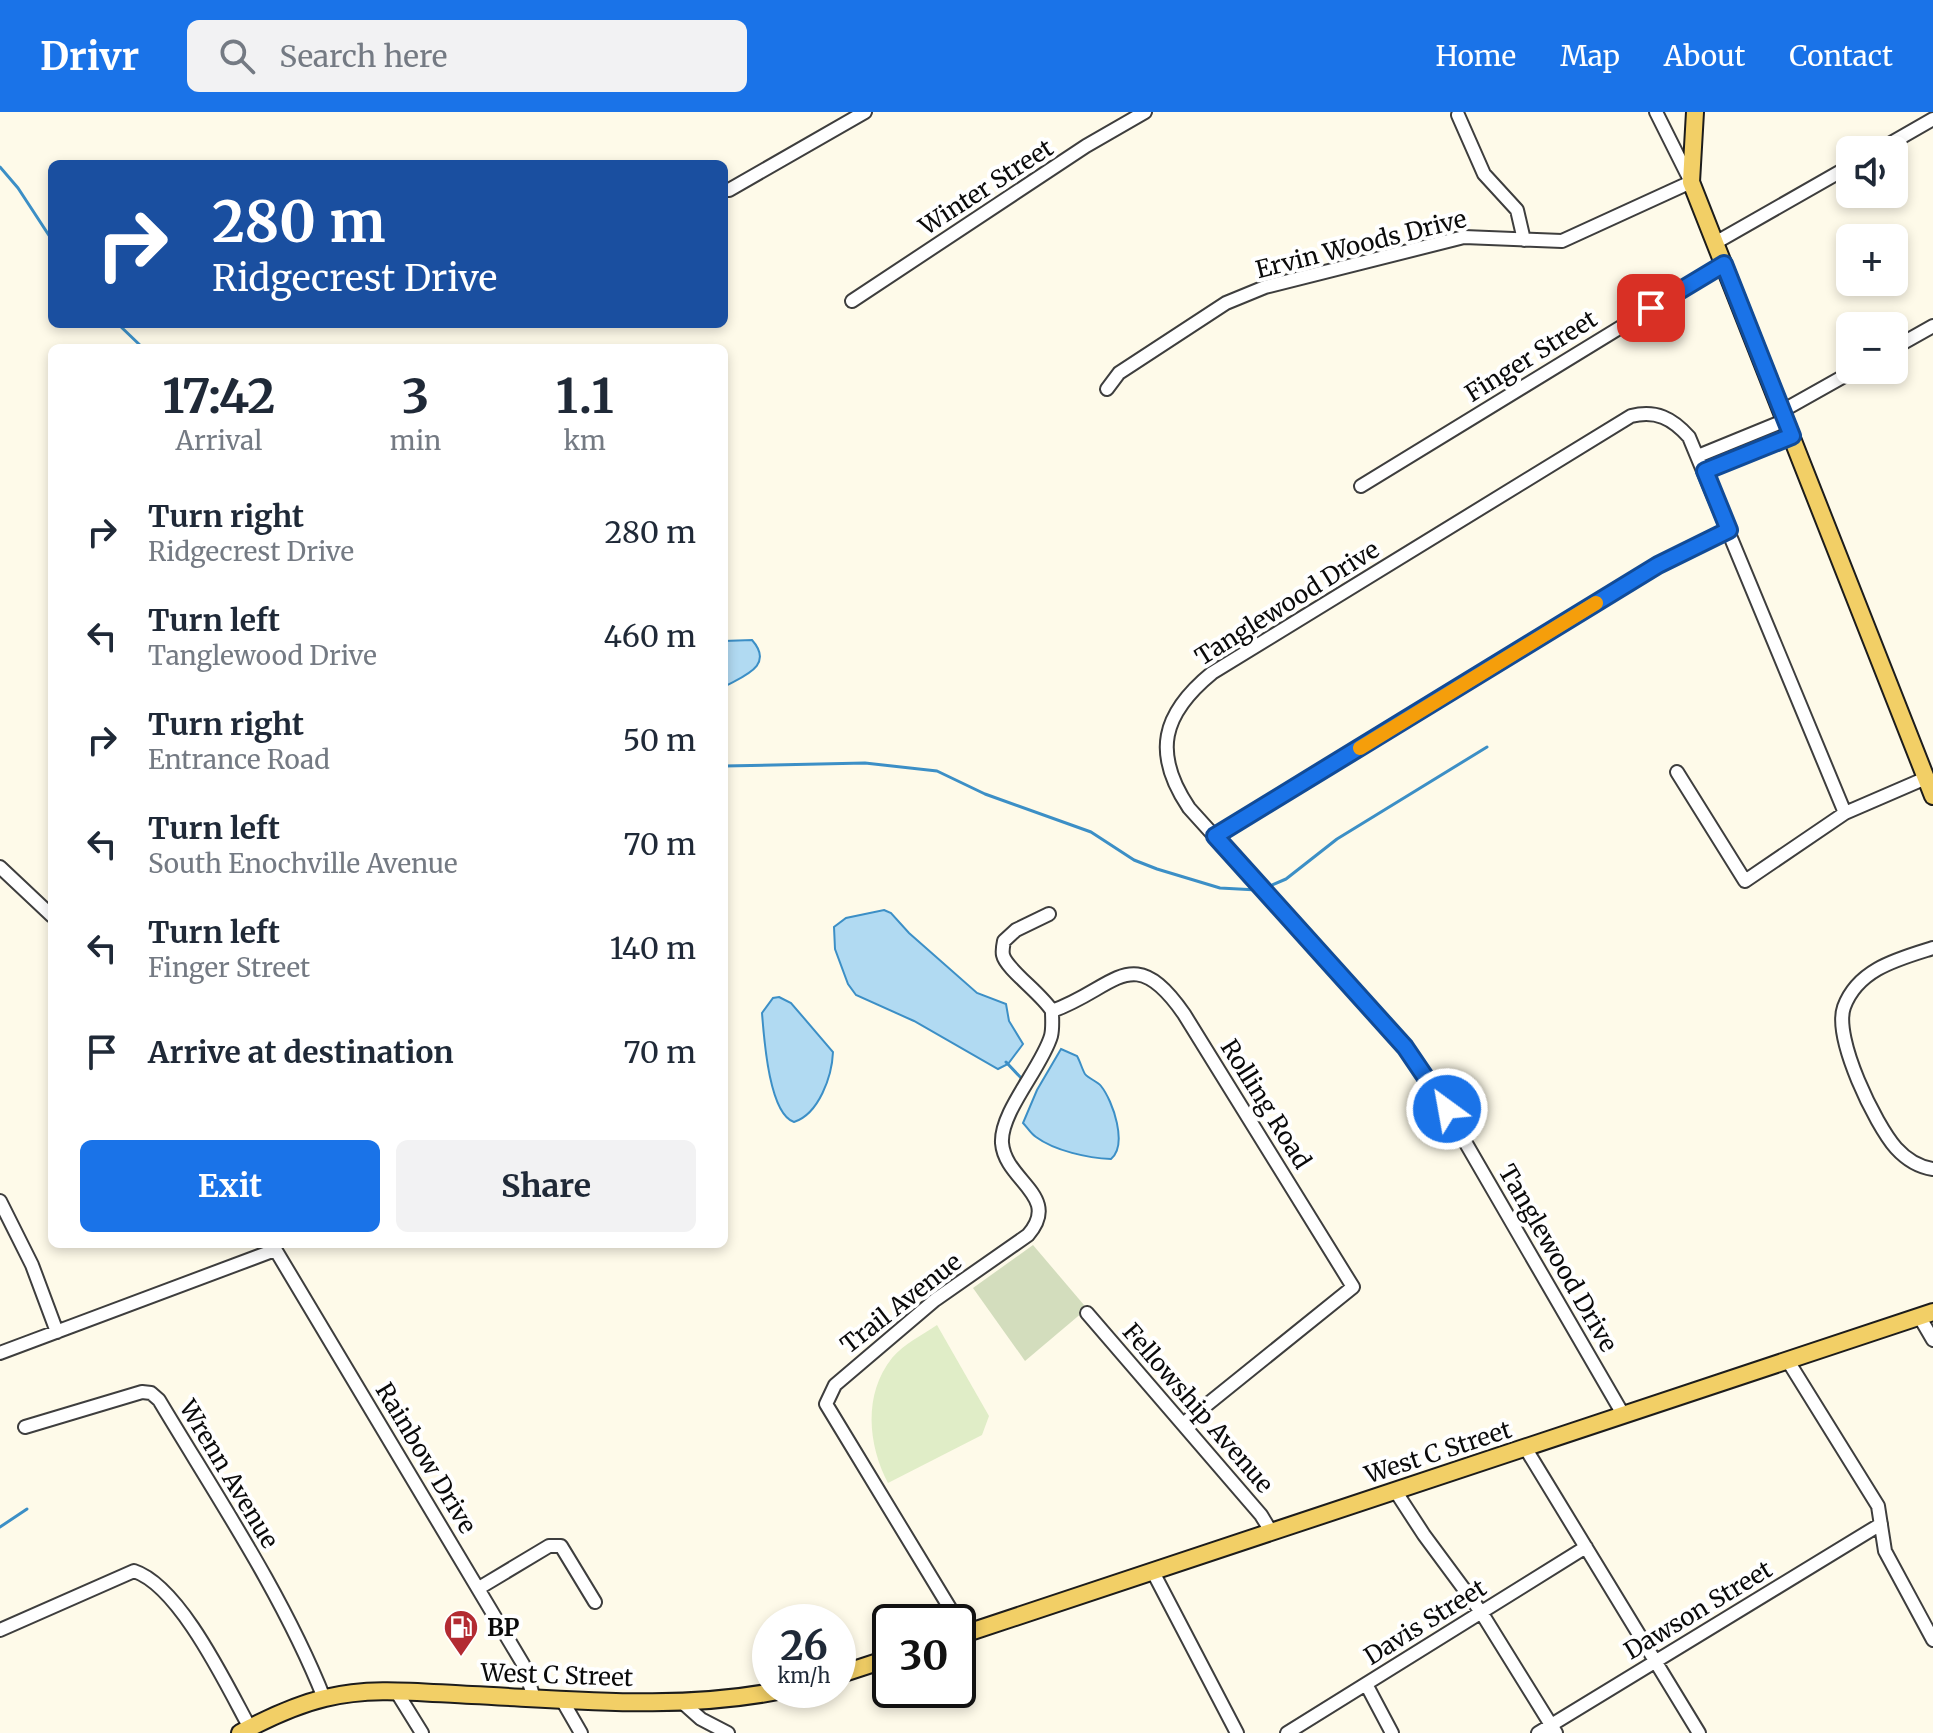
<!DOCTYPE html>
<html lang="en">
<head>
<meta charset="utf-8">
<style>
	body { margin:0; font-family:Merriweather,serif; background:#f2f2f3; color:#1f2937; height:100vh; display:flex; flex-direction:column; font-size:30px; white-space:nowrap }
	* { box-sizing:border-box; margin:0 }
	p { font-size:26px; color:#747a83 }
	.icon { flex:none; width:44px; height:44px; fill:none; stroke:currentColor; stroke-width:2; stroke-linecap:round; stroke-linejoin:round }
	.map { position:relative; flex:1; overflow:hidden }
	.side { position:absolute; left:48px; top:232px; width:680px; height:904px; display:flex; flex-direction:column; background:#fff; border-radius:12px; box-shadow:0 4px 12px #0003 }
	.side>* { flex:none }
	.hud { position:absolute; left:48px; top:48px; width:680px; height:168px; border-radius:12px; box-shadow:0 4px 12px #0003; background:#1a4fa0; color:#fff; overflow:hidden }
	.controls { position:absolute; left:1836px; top:24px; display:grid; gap:16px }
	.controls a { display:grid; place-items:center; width:72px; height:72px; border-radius:12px; background:#fff; box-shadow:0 4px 12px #0003; font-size:40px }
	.speed { position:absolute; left:752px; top:1492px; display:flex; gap:16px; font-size:40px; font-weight:700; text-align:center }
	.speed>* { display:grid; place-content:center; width:104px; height:104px; border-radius:50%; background:#fff; box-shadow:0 4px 12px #0003; line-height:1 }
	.speed small { font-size:20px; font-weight:400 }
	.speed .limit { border:4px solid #111; border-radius:12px; background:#fff; color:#111 }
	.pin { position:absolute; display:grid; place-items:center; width:68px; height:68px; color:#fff; margin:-34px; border-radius:16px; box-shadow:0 4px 12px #0006 }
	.me { position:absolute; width:88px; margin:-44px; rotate:328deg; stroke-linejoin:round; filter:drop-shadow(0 0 6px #0008) }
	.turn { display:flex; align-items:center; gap:28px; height:168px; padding:0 32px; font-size:36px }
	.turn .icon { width:104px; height:104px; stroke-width:2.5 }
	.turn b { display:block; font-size:56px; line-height:68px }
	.eta { display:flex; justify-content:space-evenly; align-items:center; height:136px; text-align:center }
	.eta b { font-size:48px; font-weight:700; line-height:56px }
	.primary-button { display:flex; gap:16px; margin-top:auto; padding:16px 32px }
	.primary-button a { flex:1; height:92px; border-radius:12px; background:#1a73e8; color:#fff; font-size:32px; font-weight:700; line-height:92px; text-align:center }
	.primary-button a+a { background:#f2f2f3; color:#1f2937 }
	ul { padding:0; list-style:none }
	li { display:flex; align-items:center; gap:24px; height:104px; padding:0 32px }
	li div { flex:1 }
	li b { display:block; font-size:30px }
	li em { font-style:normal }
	header { display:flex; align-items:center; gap:48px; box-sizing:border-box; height:112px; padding:0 40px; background:#1a73e8; color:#fff }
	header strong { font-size:38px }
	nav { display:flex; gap:44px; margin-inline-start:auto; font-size:28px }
	.search { width:560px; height:72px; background:#f2f2f3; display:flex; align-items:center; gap:20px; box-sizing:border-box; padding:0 28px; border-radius:12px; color:#747a83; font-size:30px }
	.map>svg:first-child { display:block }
	.cemetery { fill:#d3ddbd }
	.pitch { fill:#e0edc7 }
	.water { fill:#b1daf2; stroke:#3c8fc6; stroke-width:2 }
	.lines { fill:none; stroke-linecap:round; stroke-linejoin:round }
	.stream { stroke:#3c8fc6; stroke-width:3 }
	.minor-casing { stroke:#3e3e3e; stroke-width:16 }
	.major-casing { stroke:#1c1c1c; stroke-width:20 }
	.minor { stroke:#fff; stroke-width:12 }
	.major { stroke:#f2cf66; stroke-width:16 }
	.route-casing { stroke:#114b97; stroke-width:20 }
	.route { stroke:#1a73e8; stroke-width:14 }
	.slow { stroke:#f59e0b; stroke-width:14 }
	.labels { text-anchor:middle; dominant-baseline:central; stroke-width:8; stroke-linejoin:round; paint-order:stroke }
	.street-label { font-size:24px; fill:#0b0b0b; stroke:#fff }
	.poi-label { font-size:24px; font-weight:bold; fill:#0b0b0b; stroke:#fff; text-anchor:start }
</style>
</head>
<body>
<header>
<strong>Drivr</strong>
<div class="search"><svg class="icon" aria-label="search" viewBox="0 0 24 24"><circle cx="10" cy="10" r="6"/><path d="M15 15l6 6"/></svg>Search here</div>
<nav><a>Home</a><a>Map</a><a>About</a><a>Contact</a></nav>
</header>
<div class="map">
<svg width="1933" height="1621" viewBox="0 0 1933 1621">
	<rect width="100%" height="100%" fill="#fefae9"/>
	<!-- cemetery -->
	<path class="cemetery" d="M1033,1133L1084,1193L1083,1200L1025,1249L973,1176Z"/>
	<!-- pitch -->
	<path class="pitch" d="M937,1213L989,1304L982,1323L888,1371C868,1333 863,1282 892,1246C904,1232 922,1223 937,1213Z"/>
	<!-- water -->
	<path class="water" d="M752,528C775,554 743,564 724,575V529Z
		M884,798L891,801L909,821L977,881L1006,892L1009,909L1023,932L1008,952L998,957L914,909L856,883L848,872L835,837L834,815L846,806Z
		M779,885L791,891L833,940C832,964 819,1002 794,1010C769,1002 764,926 762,901L773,886Z
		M1061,937L1077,944C1080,949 1082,957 1085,962C1089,967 1097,969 1101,974C1113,989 1128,1033 1111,1047C1088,1046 1055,1039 1036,1025C1031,1022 1027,1015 1023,1011L1037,978Z"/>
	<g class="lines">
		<!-- stream -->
		<path class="stream" d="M0,55L18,76L52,128
			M118,212L143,236
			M724,654L865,651L937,659L985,682L1091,720L1134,748L1157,757L1220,776L1257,778
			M1265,776L1286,767L1337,727L1487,635
			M1006,950L1023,968
			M0,1415L27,1397"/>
		<!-- minor casing -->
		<g class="minor-casing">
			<path id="minor" d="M1458,3L1484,62L1517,98L1524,128
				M1879,38L1933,7
				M729,78L865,0
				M1715,131L1850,54
				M852,189L1086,34L1145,0
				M1894,236L1933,214
				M1107,277L1119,261L1226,191L1265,175L1464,125L1562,129L1691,70L1656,0
				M1782,299L1855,258
				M1698,344L1786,308
				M1705,359L1792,324
				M1361,374L1724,152
				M1677,660L1745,769L1845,701L1926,666
				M1215,724L1658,453L1729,418
				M0,755L52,804
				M1049,802L1016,818L1004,829C1003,834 1002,839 1003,843C1006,857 1042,882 1052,899
				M1933,836C1898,847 1858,857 1844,895C1833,926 1875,1012 1896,1036C1906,1047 1919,1055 1933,1057
				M1052,899C1115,877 1132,827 1184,902L1353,1175L1183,1312
				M0,1089L32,1153L57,1220
				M272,1132L523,1552L534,1586
				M1087,1201L1261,1403L1272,1421
				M1919,1204L1933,1228
				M0,1241L275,1138
				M1788,1249L1878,1394L1885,1439L1933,1528
				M1624,1304L1431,971L1405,935L1189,696C1152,641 1162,602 1212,561L1631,304C1656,298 1672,306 1689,325L1845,701
				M25,1315L142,1280L151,1281L159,1288C217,1385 282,1481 324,1586
				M1526,1337L1699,1621
				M1396,1380L1424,1423L1481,1500L1556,1621
				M1153,1460L1237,1621
				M479,1476L549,1434H561L595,1490
				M0,1518L134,1459C180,1474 227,1574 250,1616
				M965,1521L826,1292L835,1273L935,1188L1028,1123C1062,1084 1005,1069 1002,1031C1000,1000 1042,955 1051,924C1053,916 1052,907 1052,899
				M1366,1572L1392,1621
				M396,1579L422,1621
				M562,1588L581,1621
				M683,1591L701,1607L728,1621
				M1287,1621L1586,1435
				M1538,1621L1881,1412"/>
		</g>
		<!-- major casing -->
		<g class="major-casing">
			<path id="major" d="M1695,0L1691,70L1933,684
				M958,1524L1933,1200
				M838,1563L890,1546
				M240,1621C266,1607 296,1593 325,1586C373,1574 423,1581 472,1583C576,1588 680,1599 783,1578"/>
		</g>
		<!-- minor -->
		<use href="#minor" class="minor"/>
		<!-- major -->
		<use href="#major" class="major"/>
	</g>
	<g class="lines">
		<!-- route casing -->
		<g class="route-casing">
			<path id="route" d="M1447,997L1405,935L1215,724L1658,453L1729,418L1705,359L1792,324L1724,152L1651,196"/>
		</g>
		<!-- route -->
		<use href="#route" class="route"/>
		<!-- slow -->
		<path class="slow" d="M1360,636L1596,491"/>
	</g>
	<!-- icons -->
	<defs>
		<g id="fuel-pin" transform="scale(1.8)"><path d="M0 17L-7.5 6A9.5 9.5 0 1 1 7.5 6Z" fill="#b32b32" stroke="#fff"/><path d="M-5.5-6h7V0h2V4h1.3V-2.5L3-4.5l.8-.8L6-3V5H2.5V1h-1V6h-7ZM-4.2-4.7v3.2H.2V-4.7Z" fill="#fff"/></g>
	</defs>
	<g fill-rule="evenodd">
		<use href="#fuel-pin" x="461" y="1515"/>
	</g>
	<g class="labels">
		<!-- street labels -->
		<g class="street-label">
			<text transform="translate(986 75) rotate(-33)">Winter Street</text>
			<text transform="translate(1361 132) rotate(-14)">Ervin Woods Drive</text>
			<text transform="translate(1531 244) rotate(-32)">Finger Street</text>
			<text transform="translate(1287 491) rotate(-32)">Tanglewood Drive</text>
			<text transform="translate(1266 992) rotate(58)">Rolling Road</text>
			<text transform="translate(1558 1146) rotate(60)">Tanglewood Drive</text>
			<text transform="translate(901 1191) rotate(-38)">Trail Avenue</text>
			<text transform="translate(1198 1296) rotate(49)">Fellowship Avenue</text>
			<text transform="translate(1438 1340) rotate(-18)">West C Street</text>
			<text transform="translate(426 1346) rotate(59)">Rainbow Drive</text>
			<text transform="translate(229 1362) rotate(59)">Wrenn Avenue</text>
			<text transform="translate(1698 1498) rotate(-31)">Dawson Street</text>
			<text transform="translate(1425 1510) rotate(-32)">Davis Street</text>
			<text transform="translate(557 1563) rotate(2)">West C Street</text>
		</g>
		<!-- poi labels -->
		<g class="poi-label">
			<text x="487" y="1515">BP</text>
		</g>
	</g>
</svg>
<div class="controls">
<a><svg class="icon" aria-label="sound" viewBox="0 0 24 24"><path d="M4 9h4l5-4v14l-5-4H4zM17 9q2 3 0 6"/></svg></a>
<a>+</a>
<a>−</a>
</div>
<div class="speed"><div>26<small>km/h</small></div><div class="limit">30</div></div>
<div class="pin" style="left:1651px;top:196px;background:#d93025"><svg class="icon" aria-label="arrive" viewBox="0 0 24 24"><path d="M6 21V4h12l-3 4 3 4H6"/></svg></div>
<svg class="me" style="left:1447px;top:997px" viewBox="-20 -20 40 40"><circle r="17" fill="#1a73e8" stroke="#fff" stroke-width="3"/><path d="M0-11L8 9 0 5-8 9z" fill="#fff"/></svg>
<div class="hud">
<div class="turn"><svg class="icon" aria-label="right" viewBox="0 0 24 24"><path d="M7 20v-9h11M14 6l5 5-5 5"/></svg><div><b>280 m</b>Ridgecrest Drive</div></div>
</div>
<section class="side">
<div class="eta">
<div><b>17:42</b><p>Arrival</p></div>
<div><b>3</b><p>min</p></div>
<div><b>1.1</b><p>km</p></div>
</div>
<ul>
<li><svg class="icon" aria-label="right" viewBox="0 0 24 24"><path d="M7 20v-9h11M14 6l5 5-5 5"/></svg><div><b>Turn right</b><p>Ridgecrest Drive</p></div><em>280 m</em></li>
<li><svg class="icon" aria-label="left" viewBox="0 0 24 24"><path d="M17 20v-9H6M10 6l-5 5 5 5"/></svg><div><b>Turn left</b><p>Tanglewood Drive</p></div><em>460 m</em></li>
<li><svg class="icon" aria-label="right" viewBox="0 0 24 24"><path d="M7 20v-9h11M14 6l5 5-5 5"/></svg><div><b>Turn right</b><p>Entrance Road</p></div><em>50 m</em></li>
<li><svg class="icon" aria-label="left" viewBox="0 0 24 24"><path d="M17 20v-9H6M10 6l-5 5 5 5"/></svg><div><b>Turn left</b><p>South Enochville Avenue</p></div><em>70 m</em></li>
<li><svg class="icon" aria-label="left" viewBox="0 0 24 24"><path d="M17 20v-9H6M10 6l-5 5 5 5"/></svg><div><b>Turn left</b><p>Finger Street</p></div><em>140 m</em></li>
<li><svg class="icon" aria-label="arrive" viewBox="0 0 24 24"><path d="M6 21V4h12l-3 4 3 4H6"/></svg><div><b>Arrive at destination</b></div><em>70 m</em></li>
</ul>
<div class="primary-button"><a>Exit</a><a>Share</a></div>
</section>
</div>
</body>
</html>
